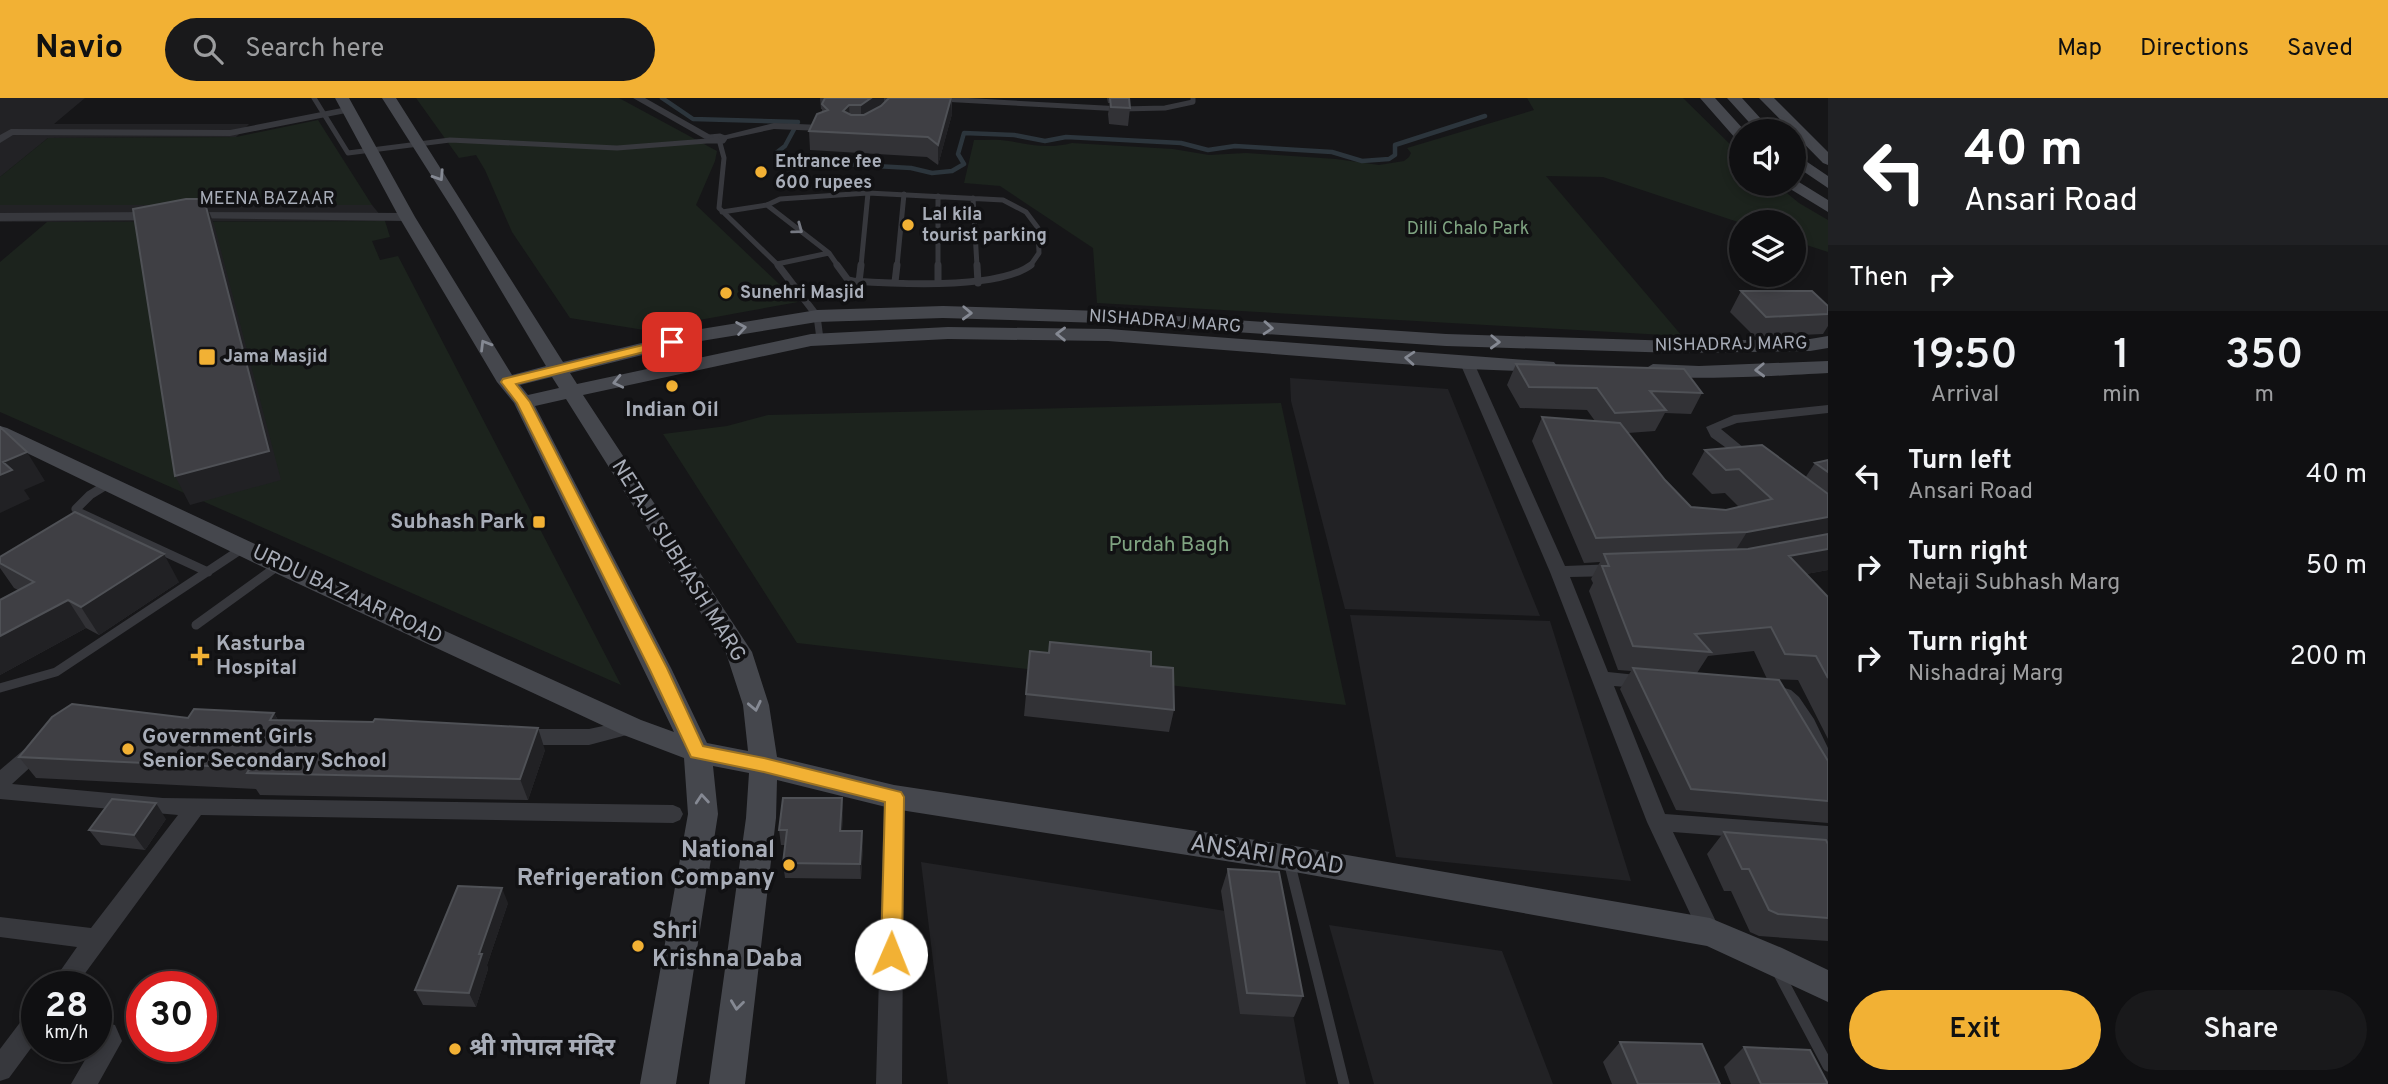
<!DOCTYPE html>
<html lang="en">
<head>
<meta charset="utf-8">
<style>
	body { margin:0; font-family:Overpass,"Noto Sans Devanagari",sans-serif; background:#19191b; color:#f1f3f6; height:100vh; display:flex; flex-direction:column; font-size:26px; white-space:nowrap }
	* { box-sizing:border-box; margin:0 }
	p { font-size:23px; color:#9c9d9f }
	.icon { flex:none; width:38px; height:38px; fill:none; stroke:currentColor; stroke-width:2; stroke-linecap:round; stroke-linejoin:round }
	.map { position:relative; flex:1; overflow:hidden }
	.details { display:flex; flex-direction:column; background:#101012; width:560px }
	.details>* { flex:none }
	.top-card { background:#202124; color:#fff; overflow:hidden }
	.buttons { position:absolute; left:1729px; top:21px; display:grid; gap:14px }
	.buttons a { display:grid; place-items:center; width:77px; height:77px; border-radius:50%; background:#101012; box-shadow:0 4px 10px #0003,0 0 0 2px #303032; font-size:35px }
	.speed { position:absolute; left:21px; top:873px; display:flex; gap:14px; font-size:35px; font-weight:700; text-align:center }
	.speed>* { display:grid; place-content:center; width:91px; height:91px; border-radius:50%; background:#101012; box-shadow:0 4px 10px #0003,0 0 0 2px #303032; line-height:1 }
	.speed small { font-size:18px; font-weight:400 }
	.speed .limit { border:10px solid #d22; background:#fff; color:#111 }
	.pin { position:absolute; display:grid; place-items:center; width:60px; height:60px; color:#fff; margin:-30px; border-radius:14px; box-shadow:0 4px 10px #0006 }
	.me { position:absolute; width:77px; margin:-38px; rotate:1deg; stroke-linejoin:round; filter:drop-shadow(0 0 5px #0008) }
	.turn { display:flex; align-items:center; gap:24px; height:147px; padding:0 21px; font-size:32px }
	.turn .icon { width:91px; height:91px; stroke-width:2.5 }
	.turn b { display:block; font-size:49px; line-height:60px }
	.then { display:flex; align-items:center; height:66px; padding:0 21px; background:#0003; gap:14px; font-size:26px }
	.eta { display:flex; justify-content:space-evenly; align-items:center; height:119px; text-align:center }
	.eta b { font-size:42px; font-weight:600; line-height:49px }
	.button { display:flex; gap:14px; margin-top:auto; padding:14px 21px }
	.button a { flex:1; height:80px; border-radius:42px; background:#f2b134; color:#111; font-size:28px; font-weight:600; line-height:80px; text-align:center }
	.button a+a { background:#19191b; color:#f1f3f6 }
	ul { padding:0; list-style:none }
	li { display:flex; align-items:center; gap:21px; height:91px; padding:0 21px }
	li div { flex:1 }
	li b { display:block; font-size:26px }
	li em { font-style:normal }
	header { display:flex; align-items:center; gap:42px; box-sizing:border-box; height:98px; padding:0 35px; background:#f2b134; color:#111 }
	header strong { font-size:33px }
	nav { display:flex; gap:38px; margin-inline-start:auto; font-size:24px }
	.search { width:490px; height:63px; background:#19191b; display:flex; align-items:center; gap:18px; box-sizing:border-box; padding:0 24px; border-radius:38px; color:#9c9d9f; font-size:26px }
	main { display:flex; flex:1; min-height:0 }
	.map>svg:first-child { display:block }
	.built { fill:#222225 }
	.green { fill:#1c231d }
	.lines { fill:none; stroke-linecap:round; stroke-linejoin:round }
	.stream { stroke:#2c353c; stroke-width:4.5 }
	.lane-far3 { stroke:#37383d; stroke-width:5 }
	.lane-far2 { stroke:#37383d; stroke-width:7 }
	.lane-far1 { stroke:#37383d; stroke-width:9 }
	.lane { stroke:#37383d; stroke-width:11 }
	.street { fill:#37383d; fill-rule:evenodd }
	.secondary { fill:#45474d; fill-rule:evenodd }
	.wall { fill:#323236 }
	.shaded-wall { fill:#212124 }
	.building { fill:#3f3f44; stroke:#4f5156; stroke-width:2 }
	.oneway { stroke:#858993 }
	.oneway2 { stroke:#757881 }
	.route { fill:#f2b134; stroke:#9d7322; stroke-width:2 }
	.poi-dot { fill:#f2b134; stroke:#111113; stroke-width:2.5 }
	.labels { text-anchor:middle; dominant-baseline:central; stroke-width:7; stroke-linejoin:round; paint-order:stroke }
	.far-poi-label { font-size:18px; font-weight:bold; fill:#a8adb8; stroke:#111113; text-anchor:start }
	.far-street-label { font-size:18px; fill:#a8adb8; stroke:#111113 }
	.far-park-label { font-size:18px; fill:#7fa381; stroke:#111113 }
	.poi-label { font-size:21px; font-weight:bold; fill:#a8adb8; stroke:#111113; text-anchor:start }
	.park-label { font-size:21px; fill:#7fa381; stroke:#111113 }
	.street-label { font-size:21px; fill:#a8adb8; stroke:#111113 }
	.near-poi-label { font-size:24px; font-weight:bold; fill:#a8adb8; stroke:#111113; text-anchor:start }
	.near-street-label { font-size:24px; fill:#a8adb8; stroke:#111113 }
</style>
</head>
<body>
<header>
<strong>Navio</strong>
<div class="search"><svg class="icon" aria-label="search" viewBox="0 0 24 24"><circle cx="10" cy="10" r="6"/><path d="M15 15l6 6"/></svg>Search here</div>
<nav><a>Map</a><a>Directions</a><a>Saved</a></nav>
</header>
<main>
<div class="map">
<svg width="1828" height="986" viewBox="0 0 1828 986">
	<rect width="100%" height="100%" fill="#161618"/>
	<!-- built -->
	<path class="built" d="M0,0H85L54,26H249L236,39L48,40L0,79Z
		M0,107H372L385,123L0,124Z
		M1290,280L1448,291L1540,518L1345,511L1291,303Z
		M1350,517L1550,523L1631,783L1396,759Z
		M921,764L1275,821L1306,986H948Z
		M1329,827L1502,853L1553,986H1374Z"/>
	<!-- green -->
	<path class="green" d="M416,0H619L717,53L715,63L696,107L798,204L644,232L570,220L512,134L485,72L476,57L459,60Z
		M1527,0H1683L1741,57V86H1776L1799,105L1828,122V154L1794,143V124L1741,125L1603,79L1546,78L1682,238L1097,205L1093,150L1000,88L964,85L974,42C985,42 998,41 1009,43C1031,47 1049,51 1072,45L1173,51L1209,57L1246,55L1336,61L1379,67L1404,63L1409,59L1411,55L1407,50L1534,12Z
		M318,22L372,107H0V79L48,40L236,39Z
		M385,123L390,139L372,143L380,162L398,158L621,587L0,314V164L47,124Z
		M1281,305L1346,607L797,545L663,336L727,328L768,317Z"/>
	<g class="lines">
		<!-- stream -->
		<path class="stream" d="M662,0L693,21L798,24L785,48L776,55L777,61L800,68L822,65L911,70L932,75L952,73L964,66L958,56L964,35L1014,37L1045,43L1066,39L1181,45L1208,52L1235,48L1332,54L1362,63L1389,61L1395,57V47L1485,18"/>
		<!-- lane-far3 -->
		<path class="lane-far3" d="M314,0L348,55L450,42L617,50L707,43
			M923,0L1122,11L1165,10L1193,4V0
			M720,38L725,40L723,43H707L710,39Z
			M720,45L724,60L719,110L779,168
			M938,98V168
			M973,100L977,168
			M767,107L829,155L838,168
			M767,107L780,101L868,95L1003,102L1026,114L1038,130L1039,155L1030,168
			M722,114L767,107
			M777,166L829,155
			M861,168L868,95
			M897,168L904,96"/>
		<!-- lane-far2 -->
		<path class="lane-far2" d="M778,167L817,218L820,241
			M837,167L848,182L853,183C896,186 998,192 1031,167
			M938,167V184
			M977,167L978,185
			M859,184L861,167
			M895,184L897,167"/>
		<!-- lane-far1 -->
		<path class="lane-far1" d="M108,386L90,397L76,411L78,414L208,474
			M196,527L279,467
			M0,590L56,574L243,450"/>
		<!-- lane -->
		<path class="lane" d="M1289,763L1344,986
			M1778,874L1828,968"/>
		<!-- street -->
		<path class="street" d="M633,0H645L714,39L705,41Z
			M347,9L352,12L351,14L230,38L13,37L0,45V37L11,31L230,32Z
			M774,25L821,27L826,30L821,33L774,31L723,42L718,39Z
			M187,114L407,115L413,119L407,123L183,120L181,118Z
			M0,115L155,114L161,118L155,122L0,123Z
			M1467,261L1474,265L1565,468L1616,466L1625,472L1616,478L1570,479L1608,574L1656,579L1658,584L1656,589L1649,591L1614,588L1665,716L1828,728V746L1673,734L1721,834L1718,841L1710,844L1702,841L1647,724L1550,474L1460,265Z
			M1828,307V315L1737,325L1721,331L1755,359L1758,362L1750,367L1711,339L1706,329L1734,317Z
			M1775,587L1791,592L1799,599L1814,621L1828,650V680L1821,678C1810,657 1804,635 1790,616C1783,607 1771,603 1765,594L1768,589Z
			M631,622L638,624L641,629L638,634L589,647H517L510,644L507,639L510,634L517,631H589Z
			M41,640L48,643L51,648L48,653L12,686L163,700L673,707L680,710L683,716L680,722L673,725L201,717L75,889H49L77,849L0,839V819L91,830L178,717L0,701V672L34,643Z
			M894,691L901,693L904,699L902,986H876L884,699L887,693Z
			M37,911V942L9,980L0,983V951L28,914Z
			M96,923L115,927L122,943L98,986H71L93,948H96Z"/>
		<!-- secondary -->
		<path class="secondary" d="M335,0H349L415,119L512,277L546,268L455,115L382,0H396L563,264L695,232L817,212L943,208L1101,213L1446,236L1677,243L1810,241L1828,238V250L1810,253L1677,255L1446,248L1101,225L943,220L817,224L695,244L570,275L577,286L811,236L948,229L1108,231L1554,264L1557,268L1547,274L1467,271L1108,243L948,241L811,248L583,297L752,554L769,607L777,659L894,687L1289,747L1710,820L1782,850L1828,872V904L1707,848L1289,773L894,711L777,682L776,720L745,986H709L746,720L749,675L713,668L718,716L676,986H640L688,716L684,660L621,636L271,473L0,342V328L7,330L287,461L641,622L674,634L514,305L497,284L399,119ZM552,279L559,290L528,297L520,287ZM566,301L726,555L743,607L748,653L707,645L671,570L535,308Z
			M1700,0H1715L1745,33H1741V42L1736,41Z
			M1727,0H1742L1772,33H1757Z
			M1759,0H1774L1828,54V67L1823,65Z
			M1794,55L1828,78V90L1794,67Z
			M1794,81L1828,102V114L1787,89L1785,86H1794Z
			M1828,263V275C1801,276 1654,287 1643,272L1653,266L1699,268Z"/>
	</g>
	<!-- wall -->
	<path class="wall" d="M820,0H952V16L938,67L927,59L810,52L809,33L822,14V11H821Z
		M1107,0H1129L1130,10L1128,28L1109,26L1108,16L1110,5H1108Z
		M1741,193L1828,208V228L1823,236L1755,239L1730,214Z
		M1516,266L1702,295L1691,316L1665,315L1655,333L1628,335L1665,382L1691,409L1726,412L1739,409L1725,395L1712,396L1692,376L1705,352L1805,380L1815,365L1828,362V472L1806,476L1828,499V641L1798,582L1767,581L1754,553L1708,558L1697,575L1828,663V725L1676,712L1620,591L1631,573L1618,572L1589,493L1593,485L1591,481L1600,464L1584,465L1532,343L1542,319L1595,323L1587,312L1520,310L1507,287Z
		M0,459L179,484L99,537L86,530L0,577V502L18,492L14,490L0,470Z
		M1030,553L1151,568L1174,612L1169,634L1024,618Z
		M274,615L278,622L545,652L528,702L260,697L256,691L36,680L19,659L188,620Z
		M842,700L843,715L842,733H862L863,748L861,781L785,780L783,765L785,747H781L779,732Z
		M166,721L145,752L101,747L89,732Z
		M1724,734L1828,746V843L1759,838L1750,834L1731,793H1724L1707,756Z
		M1228,771L1303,898L1294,919L1240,916L1221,793Z
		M508,805L487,867L488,871L476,909L423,907L415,892Z
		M1620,944L1720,986H1612L1603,964Z
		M1744,949L1828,986H1731L1724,969Z"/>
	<!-- shaded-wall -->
	<path class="shaded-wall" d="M871,0H884V10L861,26V7Z
		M951,0L952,16L938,67V47Z
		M849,7L850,26L843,13Z
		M204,101L214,126L281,382L190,407L175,378Z
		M27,354L45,383L24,392L30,401L0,415V377L3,364Z
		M1828,419V440L1732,458L1747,434Z
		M1828,451V472L1773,482L1789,458Z
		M164,456L179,484L99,537L81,509Z
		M68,502L86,530L0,577V538Z
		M274,615L286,637L270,622Z
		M538,630L545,652L528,702L520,681Z
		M842,700L843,715L841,748L840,733Z
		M156,705L166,721L145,752L134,737Z
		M862,733L863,748L861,781L860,766Z
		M502,790L508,805L487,867L488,871L476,909L469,895L479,856Z"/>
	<!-- building -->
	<path class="building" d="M825,0H871L861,7H849L843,13L851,17H864L881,8L889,0H951L938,47L928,39L809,33L817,16L828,12L822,6Z
		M1110,0H1129L1130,10L1111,9Z
		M186,101H204L269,353L175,378L133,111Z
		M1741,193H1812L1828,208V216L1766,219Z
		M1516,266L1684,271L1702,295L1650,293L1666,312L1615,315L1597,290L1529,289Z
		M1542,319L1620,325L1665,382L1691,409L1726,412L1772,401L1739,371L1726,372L1705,352L1762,347L1828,396V419L1747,434L1596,440Z
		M0,329L27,354L3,364L12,372L0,377Z
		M1828,362V374L1815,365Z
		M75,414L164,456L81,509L68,502L0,538V502L34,484L0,465V459Z
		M1828,436V451L1789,458L1828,499V580L1816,558L1785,556L1771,529L1695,536L1711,554L1633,548L1602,468H1609L1604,456L1748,451Z
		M1050,544L1151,554V568L1173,570L1174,612L1026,596L1030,553L1049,555Z
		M1633,570L1779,582L1828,663V703L1691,691Z
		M72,606L188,620L194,611L274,615L270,622L373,624L375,621L538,630L520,681L247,675L250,670L19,659L52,619Z
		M783,700H842L840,733H862L860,766L783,765L787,732H779Z
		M112,701L156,705L134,737L89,732Z
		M1724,734L1826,742L1828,746V820L1778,816L1769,812L1749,771H1742Z
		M1228,771L1279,774L1303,898L1247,895Z
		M458,788L502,790L479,856H482L469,895L415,892Z
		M1620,944L1702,946L1720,986H1638Z
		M1744,949L1810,952L1828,986H1761Z"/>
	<!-- one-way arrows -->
	<defs><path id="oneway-chevron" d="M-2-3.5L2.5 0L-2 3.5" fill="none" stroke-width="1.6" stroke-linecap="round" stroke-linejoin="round" transform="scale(1.75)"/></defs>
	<g class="oneway">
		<use href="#oneway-chevron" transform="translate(439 78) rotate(57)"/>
		<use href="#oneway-chevron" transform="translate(967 215) rotate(2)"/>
		<use href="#oneway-chevron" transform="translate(741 230) rotate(-9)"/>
		<use href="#oneway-chevron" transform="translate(1268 230) rotate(4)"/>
		<use href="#oneway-chevron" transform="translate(1061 236) rotate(-179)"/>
		<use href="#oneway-chevron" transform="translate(1495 244) rotate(2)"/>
		<use href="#oneway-chevron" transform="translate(485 247) rotate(-121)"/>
		<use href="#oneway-chevron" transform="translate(1410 260) rotate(-176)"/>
		<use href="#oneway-chevron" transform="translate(1760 272) rotate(178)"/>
		<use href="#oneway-chevron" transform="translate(618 284) rotate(167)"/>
		<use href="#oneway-chevron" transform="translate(755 608) rotate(78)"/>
		<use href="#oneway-chevron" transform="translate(702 701) rotate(-95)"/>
		<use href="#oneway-chevron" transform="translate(737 907) rotate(97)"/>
	</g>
	<use class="oneway2" href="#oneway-chevron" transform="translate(798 131) rotate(36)"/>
	<!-- route -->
	<path class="route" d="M672,240L678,244L676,246L516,286L530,304L667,570L703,648L764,660L901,694L904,699L902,856L899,862L891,865L884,862L881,856L885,704L764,674L691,659L649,570L517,305L501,284L503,281Z"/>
	<!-- markers -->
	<g class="poi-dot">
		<circle cx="761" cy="74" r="7"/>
		<circle cx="908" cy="127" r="7"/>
		<circle cx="726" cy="195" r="7"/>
		<rect x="198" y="250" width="18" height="18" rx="3.5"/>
		<circle cx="672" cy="288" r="7"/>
		<rect x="532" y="417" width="14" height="14" rx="3.5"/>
		<path d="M196.5 547.5h7v7h7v7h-7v7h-7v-7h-7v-7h7z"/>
		<circle cx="128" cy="651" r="7"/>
		<circle cx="789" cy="767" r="7"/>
		<circle cx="638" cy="848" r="7"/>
		<circle cx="455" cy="951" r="7"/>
	</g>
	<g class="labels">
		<!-- far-poi labels -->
		<g class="far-poi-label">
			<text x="775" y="64">Entrance fee<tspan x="775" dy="21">600 rupees</tspan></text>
			<text x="922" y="117">Lal kila<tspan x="922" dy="21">tourist parking</tspan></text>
			<text x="740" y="195">Sunehri Masjid</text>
			<text x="223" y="259">Jama Masjid</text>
		</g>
		<!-- far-street labels -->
		<g class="far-street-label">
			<text x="267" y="101">MEENA BAZAAR</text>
			<text transform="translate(1165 224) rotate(4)">NISHADRAJ MARG</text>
			<text transform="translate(1731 247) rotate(-1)">NISHADRAJ MARG</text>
		</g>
		<!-- far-park labels -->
		<g class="far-park-label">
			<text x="1468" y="131">Dilli Chalo Park</text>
		</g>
		<!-- poi labels -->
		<g class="poi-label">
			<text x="672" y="312" text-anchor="middle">Indian Oil</text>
			<text x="525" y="424" text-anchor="end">Subhash Park</text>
			<text x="216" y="546">Kasturba<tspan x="216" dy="24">Hospital</tspan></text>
			<text x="142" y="639">Government Girls<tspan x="142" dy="24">Senior Secondary School</tspan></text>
		</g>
		<!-- park labels -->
		<g class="park-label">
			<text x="1169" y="447">Purdah Bagh</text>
		</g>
		<!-- street labels -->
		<g class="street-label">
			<text transform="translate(678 463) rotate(58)">NETAJI SUBHASH MARG</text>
			<text transform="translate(347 497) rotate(25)">URDU BAZAAR ROAD</text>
		</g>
		<!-- near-poi labels -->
		<g class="near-poi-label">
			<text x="775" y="753" text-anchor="end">National<tspan x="775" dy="28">Refrigeration Company</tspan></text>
			<text x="652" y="834">Shri<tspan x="652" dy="28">Krishna Daba</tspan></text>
			<text x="469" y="951">श्री गोपाल मंदिर</text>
		</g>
		<!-- near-street labels -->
		<g class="near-street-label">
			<text transform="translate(1267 758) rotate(9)">ANSARI ROAD</text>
		</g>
	</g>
</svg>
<div class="buttons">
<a><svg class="icon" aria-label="sound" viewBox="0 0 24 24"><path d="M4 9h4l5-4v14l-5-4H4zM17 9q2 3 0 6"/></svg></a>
<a><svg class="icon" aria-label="layers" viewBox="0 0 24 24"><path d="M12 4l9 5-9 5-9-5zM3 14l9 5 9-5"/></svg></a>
</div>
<div class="speed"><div>28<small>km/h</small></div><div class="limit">30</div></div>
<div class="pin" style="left:672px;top:244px;background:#d93025"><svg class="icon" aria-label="arrive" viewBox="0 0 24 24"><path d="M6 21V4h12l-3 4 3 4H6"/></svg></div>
<svg class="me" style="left:891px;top:856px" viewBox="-20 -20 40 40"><circle r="19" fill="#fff"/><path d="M0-13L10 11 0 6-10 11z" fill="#f2b134"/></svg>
</div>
<section class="details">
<div class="top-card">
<div class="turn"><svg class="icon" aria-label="left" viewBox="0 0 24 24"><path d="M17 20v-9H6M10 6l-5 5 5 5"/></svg><div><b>40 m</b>Ansari Road</div></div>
<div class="then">Then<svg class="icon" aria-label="right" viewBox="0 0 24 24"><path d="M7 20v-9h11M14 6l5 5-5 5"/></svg></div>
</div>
<div class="eta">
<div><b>19:50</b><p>Arrival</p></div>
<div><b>1</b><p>min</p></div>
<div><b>350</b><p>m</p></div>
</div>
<ul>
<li><svg class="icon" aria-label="left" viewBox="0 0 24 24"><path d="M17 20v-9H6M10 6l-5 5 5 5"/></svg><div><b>Turn left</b><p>Ansari Road</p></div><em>40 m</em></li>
<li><svg class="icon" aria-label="right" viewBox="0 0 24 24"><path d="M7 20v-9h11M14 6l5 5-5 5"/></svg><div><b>Turn right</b><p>Netaji Subhash Marg</p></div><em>50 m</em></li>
<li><svg class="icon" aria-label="right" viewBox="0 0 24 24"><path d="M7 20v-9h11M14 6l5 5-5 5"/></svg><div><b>Turn right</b><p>Nishadraj Marg</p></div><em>200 m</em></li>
</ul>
<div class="button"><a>Exit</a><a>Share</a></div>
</section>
</main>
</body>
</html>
